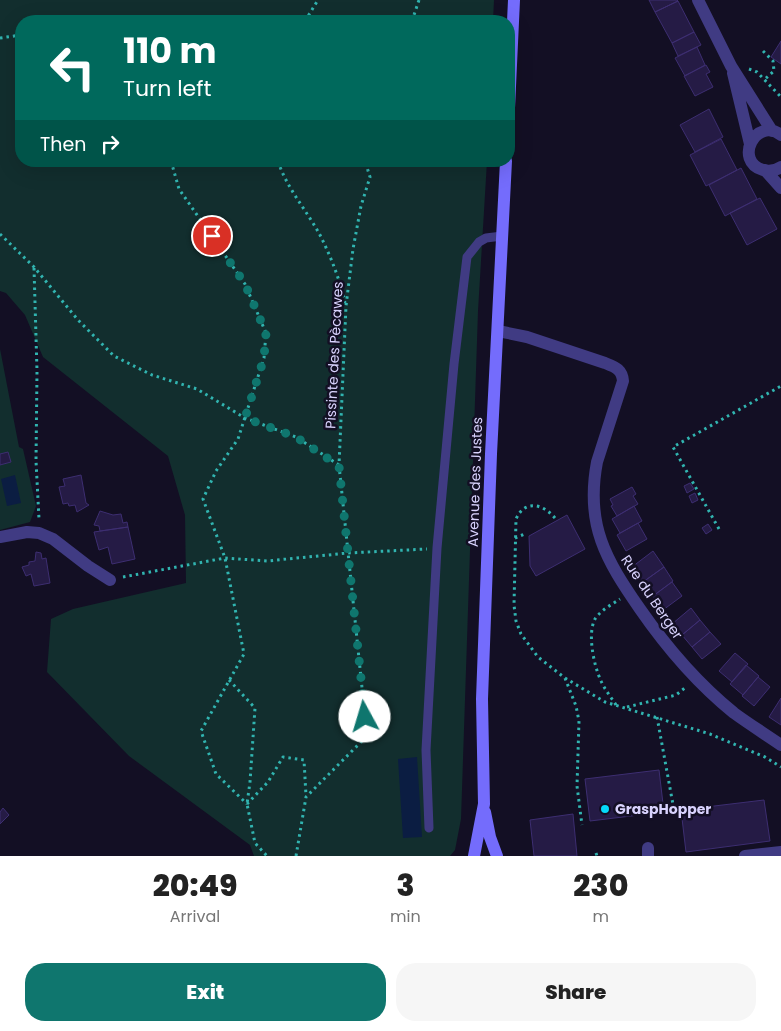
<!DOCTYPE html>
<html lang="en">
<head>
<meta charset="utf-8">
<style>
	body { margin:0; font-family:Poppins,sans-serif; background:#f6f6f6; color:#222; height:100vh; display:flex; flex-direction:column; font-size:19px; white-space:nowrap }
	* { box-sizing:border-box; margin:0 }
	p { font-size:16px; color:#767676 }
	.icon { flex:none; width:28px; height:28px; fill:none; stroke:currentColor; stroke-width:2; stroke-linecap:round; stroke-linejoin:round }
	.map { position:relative; height:856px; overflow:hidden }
	.details { display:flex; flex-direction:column; background:#fff; flex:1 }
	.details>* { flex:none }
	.banner { position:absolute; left:15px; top:15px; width:500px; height:152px; border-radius:20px; box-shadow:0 5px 20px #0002; background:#00695c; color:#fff; overflow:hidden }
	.pin { position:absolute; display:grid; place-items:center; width:42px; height:42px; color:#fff; margin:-21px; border:2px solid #fff; border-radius:50%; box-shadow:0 1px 5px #0007 }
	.me { position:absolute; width:55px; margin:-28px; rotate:354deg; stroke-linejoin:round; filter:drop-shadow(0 0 4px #0008) }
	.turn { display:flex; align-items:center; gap:18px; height:105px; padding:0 25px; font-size:22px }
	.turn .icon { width:65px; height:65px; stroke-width:2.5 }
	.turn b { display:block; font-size:35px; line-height:42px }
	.then { display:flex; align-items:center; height:48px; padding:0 25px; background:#0003; gap:10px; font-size:19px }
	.eta { display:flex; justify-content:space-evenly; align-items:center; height:85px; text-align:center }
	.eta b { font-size:30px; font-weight:800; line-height:35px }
	.primary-button { display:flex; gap:10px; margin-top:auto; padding:10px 25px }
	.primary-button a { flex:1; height:58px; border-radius:20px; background:#0f766e; color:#fff; font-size:20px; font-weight:800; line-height:58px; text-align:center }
	.primary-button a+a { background:#f6f6f6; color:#222 }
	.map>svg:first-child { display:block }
	.green { fill:#122e2e }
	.water { fill:#0b1d42 }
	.building { fill:#251b45; stroke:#3d2e71 }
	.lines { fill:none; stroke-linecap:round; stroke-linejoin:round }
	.path { stroke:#31b4b0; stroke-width:3; stroke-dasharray:2.5 4; stroke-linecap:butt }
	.service { stroke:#403b83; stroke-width:9 }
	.pedestrian { stroke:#403b83; stroke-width:12 }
	.minor { stroke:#403b83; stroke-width:12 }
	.secondary { stroke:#746cfc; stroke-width:12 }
	.route { stroke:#0f766e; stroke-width:9; stroke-dasharray:0 16.2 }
	.poi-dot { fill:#05d9f9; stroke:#130f24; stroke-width:2 }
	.labels { text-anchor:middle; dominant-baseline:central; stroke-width:5; stroke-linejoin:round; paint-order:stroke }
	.street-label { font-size:14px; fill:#d9d3fe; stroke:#130f24 }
	.poi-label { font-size:14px; font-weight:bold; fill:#d9d3fe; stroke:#130f24; text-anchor:start }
</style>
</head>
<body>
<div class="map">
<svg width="781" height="856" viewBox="0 0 781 856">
	<rect width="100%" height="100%" fill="#130f24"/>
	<!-- green -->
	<path class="green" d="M0,0H494L493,21H21V161H487L478,311L461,819L455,850L450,856H254L250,845L129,756L47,672L51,619L73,609L186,583L185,515L168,456L43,357L25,315L6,293L0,291Z
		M0,349L19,447L23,449L36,506L30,522L0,530Z"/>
	<!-- water -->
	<path class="water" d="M15,475L21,503L7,506L1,479Z
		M417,757L422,837L403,838L398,759Z"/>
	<!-- building -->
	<path class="building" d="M649,0H677L678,1L655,12Z
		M678,1L694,32L672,43L655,12Z
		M694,32L701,45L678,56L672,43Z
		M781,41V64L771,57Z
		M697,47L705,65L685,76L675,58Z
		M706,65L710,72L706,74L713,87L695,96L684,76Z
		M709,109L723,137L695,152L680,125Z
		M721,139L737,170L706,186L690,155Z
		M741,168L757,199L725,216L709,185Z
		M760,198L777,229L747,245L730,213Z
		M8,452L11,462L0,465V454Z
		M81,475L86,503L89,505L77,512L75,505L69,506L68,503L63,504L59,487L65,486L63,479Z
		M690,483L694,489L687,493L684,486Z
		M632,487L636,494L633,496L638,504L617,516L611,506L613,505L610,499Z
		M695,493L698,500L692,503L689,496Z
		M634,506L642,521L620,533L612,519Z
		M100,511L113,515L121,514L123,523L127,522L128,527L100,531L99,526L94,525Z
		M567,515L585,549L536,576L530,566L529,536Z
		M638,523L647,539L626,551L617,535Z
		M708,524L712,530L706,534L702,528Z
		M128,527L135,559L112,564L108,547L99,550L94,532Z
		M653,551L664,567L643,582L632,567Z
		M36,552L41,553L42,559L46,558L50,583L34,586L31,574L26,576L22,567L29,565V562L35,561Z
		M664,567L673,581L653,596L643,582Z
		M672,582L682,596L663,610L653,596Z
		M691,608L700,620L682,635L672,624Z
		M700,620L710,632L692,647L682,635Z
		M710,632L721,644L702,659L692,647Z
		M735,653L748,664L732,682L719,671Z
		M746,665L759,676L743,695L730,684Z
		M758,677L770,687L754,706L742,696Z
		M781,698V725L769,717Z
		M659,770L664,812L590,821L585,779Z
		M764,800L770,841L686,852L681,810Z
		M3,808L9,815L0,824V812Z
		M573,814L577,856H534L530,820Z"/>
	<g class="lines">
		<!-- path -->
		<path class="path" d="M305,21L318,0
			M412,21L419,0
			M0,38L21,35
			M763,51L773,61L774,71L764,80
			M749,69L757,72L781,97
			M171,161L179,189L245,284L266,333L264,358L238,439L216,471L203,499L225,558L244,654L201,731L216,774L247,804
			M278,161C286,187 307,211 320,235C331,257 340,280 345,303
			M0,234L34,267L78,320L114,356L152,375L197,389L245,418L296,437L339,465
			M34,268L37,371L36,461L39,519
			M555,518C543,504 525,499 516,519L514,605L516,621L521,634L538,657L565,678L605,702L710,734L765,757L781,767
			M719,529L673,447L781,386
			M515,538L527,533
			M123,577L225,558L267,561L348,553L427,549
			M565,678L576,706L579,721L577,786L582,825
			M229,680L255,708L250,782L247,804L255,843L267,856
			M616,705C611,697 605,690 601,681C594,666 587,634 595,619C601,610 611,605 620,599
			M627,707L676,695L686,687
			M657,717L674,810
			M247,804L268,782L283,757L304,760L306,796
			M596,853L597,856
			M296,856L306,797L367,736L339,465L346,306L353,249L361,206L370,177L365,161"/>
		<!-- service -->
		<path class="service" d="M429,828L426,750L437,548L454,364L467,257L479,242L486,238L502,236"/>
		<!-- pedestrian -->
		<path class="pedestrian" d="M648,856V848"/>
		<!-- minor -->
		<path class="minor" d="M698,0L731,66L772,131
			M733,73L750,144
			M781,135C756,116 733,161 763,170C770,172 775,171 781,167
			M765,170L781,188
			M498,331L527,337L605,363C615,367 622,369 623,381L597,462C585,525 606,560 640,609C667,648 697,683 734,713C749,724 765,734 781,745
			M0,537L27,532L39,533L53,539L88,566L110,580
			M745,856L781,852"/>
		<!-- secondary -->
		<path class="secondary" d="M509,108L514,0
			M485,812L490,837L497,856
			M474,856L484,804L482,699L491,454L506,161"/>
	</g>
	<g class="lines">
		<!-- route -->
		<path class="route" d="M212,236L245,284L266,333L264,358L245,418L296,437L339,466L365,717"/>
	</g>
	<!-- markers -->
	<circle class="poi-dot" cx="605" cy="809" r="5"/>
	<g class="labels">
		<!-- street labels -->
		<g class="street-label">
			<text transform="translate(334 355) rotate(-87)">Pissinte des Pècawes</text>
			<text transform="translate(475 482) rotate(-88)">Avenue des Justes</text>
			<text transform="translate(652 597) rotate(56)">Rue du Berger</text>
		</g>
		<!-- poi labels -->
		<g class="poi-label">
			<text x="615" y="809">GraspHopper</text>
		</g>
	</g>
</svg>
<div class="pin" style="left:212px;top:236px;background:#d93025"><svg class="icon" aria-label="arrive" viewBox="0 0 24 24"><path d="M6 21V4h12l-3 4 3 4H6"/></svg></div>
<svg class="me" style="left:365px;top:717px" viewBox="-20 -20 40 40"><circle r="19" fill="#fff"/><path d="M0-13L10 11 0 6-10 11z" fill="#0f766e"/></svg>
<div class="banner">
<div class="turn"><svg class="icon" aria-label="left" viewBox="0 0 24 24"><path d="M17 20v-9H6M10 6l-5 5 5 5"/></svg><div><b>110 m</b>Turn left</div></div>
<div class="then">Then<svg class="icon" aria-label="right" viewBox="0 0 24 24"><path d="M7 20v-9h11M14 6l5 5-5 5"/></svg></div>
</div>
</div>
<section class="details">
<div class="eta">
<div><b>20:49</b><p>Arrival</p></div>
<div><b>3</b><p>min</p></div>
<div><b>230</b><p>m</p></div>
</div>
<div class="primary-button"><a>Exit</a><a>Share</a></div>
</section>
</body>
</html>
